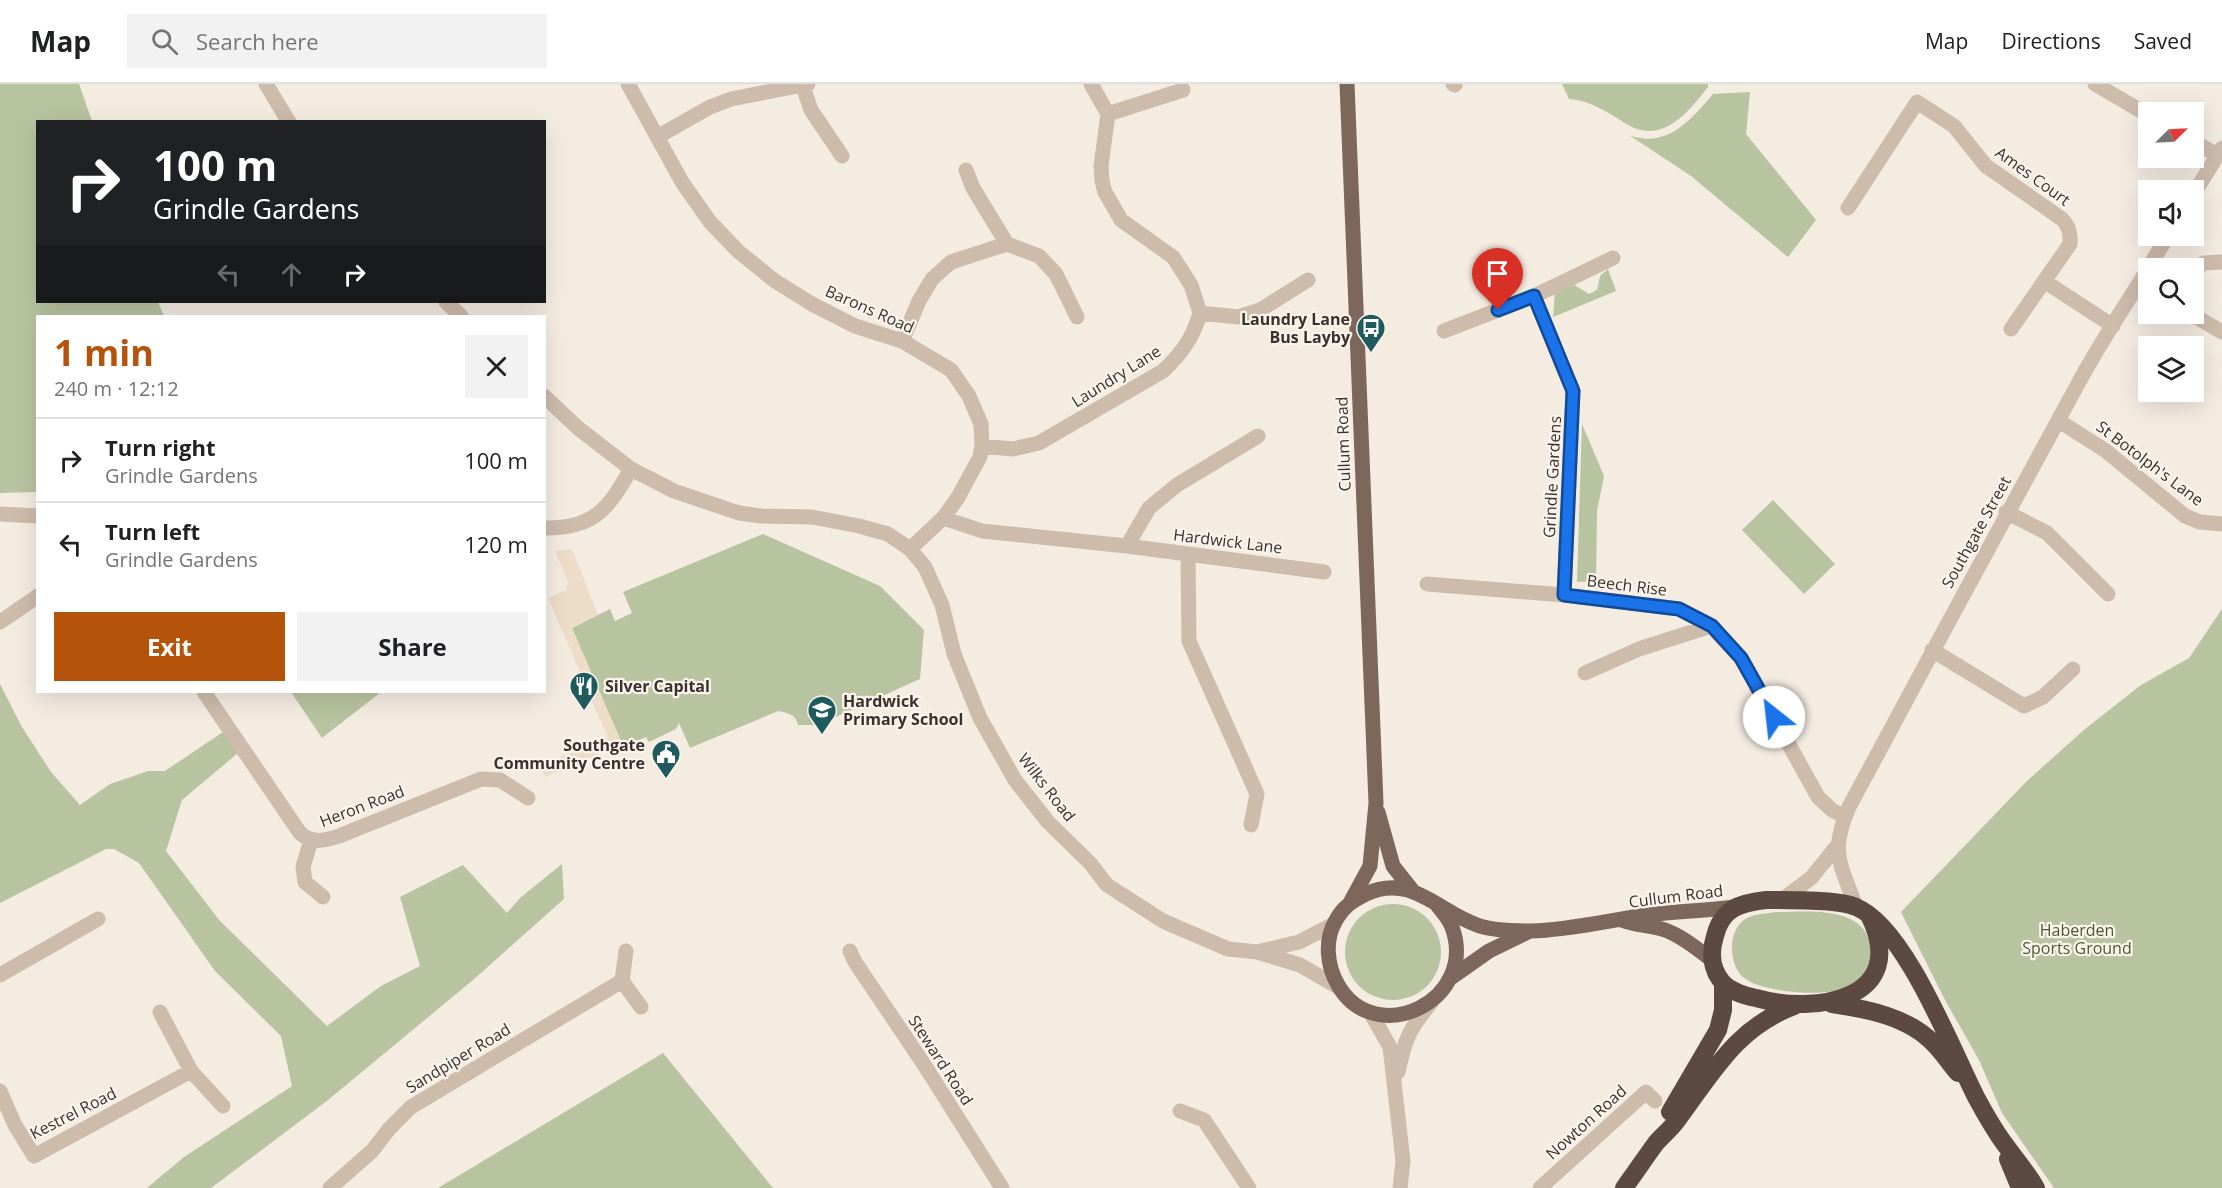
<!DOCTYPE html>
<html lang="en">
<head>
<meta charset="utf-8">
<style>
	body { margin:0; font-family:"Open Sans",sans-serif; background:#f2f2f2; color:#202124; height:100vh; display:flex; flex-direction:column; font-size:22px; white-space:nowrap }
	* { box-sizing:border-box; margin:0 }
	p { font-size:20px; color:#757577 }
	.icon { flex:none; width:33px; height:33px; fill:none; stroke:currentColor; stroke-width:2; stroke-linecap:round; stroke-linejoin:round }
	.map { position:relative; flex:1; overflow:hidden }
	.details { position:absolute; left:36px; top:231px; width:510px; height:378px; display:flex; flex-direction:column; background:#fff; border-radius:0px; box-shadow:0 6px 24px #0002 }
	.details>* { flex:none }
	.banner { position:absolute; left:36px; top:36px; width:510px; height:183px; border-radius:0px; box-shadow:0 6px 24px #0002; background:#202124; color:#fff; overflow:hidden }
	.needle { width:39px; rotate:66deg }
	.tools { position:absolute; left:2138px; top:18px; display:grid; gap:12px }
	.tools a { display:grid; place-items:center; width:66px; height:66px; border-radius:0px; background:#fff; box-shadow:0 6px 24px #0002; font-size:30px }
	.pin { position:absolute; display:grid; place-items:center; width:51px; height:51px; color:#fff; margin:-62px -26px; border-radius:50% 50% 50% 0; rotate:-45deg; box-shadow:0 0 6px #0007 }
	.pin .icon { rotate:45deg }
	.me { position:absolute; width:66px; margin:-33px; rotate:331deg; stroke-linejoin:round; filter:drop-shadow(0 0 4px #0008) }
	.turn { display:flex; align-items:center; gap:21px; height:126px; padding:0 18px; font-size:27px }
	.turn .icon { width:78px; height:78px; stroke-width:2.5 }
	.turn b { display:block; font-size:42px; line-height:51px }
	.lanes { display:flex; align-items:center; height:57px; padding:0 18px; background:#0003; justify-content:center; gap:30px; direction:ltr }
	.lanes .off { opacity:.35 }
	.round { display:grid; place-items:center; flex:none; width:63px; height:63px; border-radius:0px; background:#f2f2f2 }
	.overview { display:flex; align-items:center; justify-content:space-between; height:102px; padding:0 18px }
	h1 { font-size:36px; font-weight:700; line-height:45px; color:#b45309 }
	.button { display:flex; gap:12px; margin-top:auto; padding:12px 18px }
	.button a { flex:1; height:69px; border-radius:0px; background:#b45309; color:#fff; font-size:24px; font-weight:700; line-height:69px; text-align:center }
	.button a+a { background:#f2f2f2; color:#202124 }
	ul { padding:0; list-style:none }
	li { display:flex; align-items:center; gap:18px; height:84px; padding:0 18px; border-top:2px solid #e0e0e0 }
	li div { flex:1 }
	li b { display:block; font-size:22px }
	li em { font-style:normal }
	header { display:flex; align-items:center; gap:36px; box-sizing:border-box; height:84px; padding:0 30px; background:#fff; border-bottom:2px solid #e0e0e0 }
	header strong { font-size:28px }
	nav { display:flex; gap:33px; margin-inline-start:auto; font-size:21px }
	.search { width:420px; height:54px; background:#f2f2f2; display:flex; align-items:center; gap:15px; box-sizing:border-box; padding:0 21px; border-radius:0px; color:#757577; font-size:22px }
	.map>svg:first-child { display:block }
	.green { fill:#b8c4a0 }
	.plaza { fill:#ecdcc8 }
	.lines { fill:none; stroke-linecap:round; stroke-linejoin:round }
	.minor { stroke:#cdbbac; stroke-width:15 }
	.major { stroke:#7d675c; stroke-width:15 }
	.highway { stroke:#5c4a42; stroke-width:18 }
	.route-casing { stroke:#114b97; stroke-width:15 }
	.route { stroke:#1a73e8; stroke-width:10 }
	.labels { text-anchor:middle; dominant-baseline:central; stroke-width:4.5; stroke-linejoin:round; paint-order:stroke }
	.street-label { font-size:16px; fill:#3b302b; stroke:#fbf5ee }
	.poi-label { font-size:16px; font-weight:bold; fill:#3b302b; stroke:#fbf5ee; text-anchor:end }
	.park-label { font-size:16px; fill:#4a5a2e; stroke:#fbf5ee }
</style>
</head>
<body>
<header>
<strong>Map</strong>
<div class="search"><svg class="icon" aria-label="search" viewBox="0 0 24 24"><circle cx="10" cy="10" r="6"/><path d="M15 15l6 6"/></svg>Search here</div>
<nav><a>Map</a><a>Directions</a><a>Saved</a></nav>
</header>
<div class="map">
<svg width="2222" height="1104" viewBox="0 0 2222 1104">
	<rect width="100%" height="100%" fill="#f4ebe1"/>
	<!-- green -->
	<path class="green" d="M0,0H79L92,37L38,38V218H158L164,232H38L37,408L0,409Z
		M1562,0H1708V3C1693,22 1670,53 1641,46C1631,44 1622,37 1612,31C1598,23 1586,16 1569,15Z
		M1750,8L1746,50L1816,136L1788,173L1691,92L1629,51C1667,65 1691,36 1713,10Z
		M1608,185L1616,207L1553,233L1555,208L1574,201L1589,210L1597,206L1600,192Z
		M1582,340L1604,392L1597,427L1596,497L1577,498Z
		M1773,416L1835,480L1804,510L1742,446Z
		M763,450L880,502L924,546L920,595L829,636L830,641H798C796,630 788,629 778,627L690,664L679,639L676,645L649,658L646,653L623,663L572,544L610,525L615,537L632,529L623,508Z
		M2222,525V1104H2054L2002,1029L1979,976L1945,916L1901,828L2027,697L2085,645L2141,601L2189,574Z
		M0,600L22,643L51,688L80,721L110,700L148,687H165L229,644L238,669L182,716L166,767L220,837L327,942L381,902L420,882L400,813L463,781L507,829L520,814L562,780L564,815L473,896L328,1016L211,1104H147L184,1073L292,1002L281,952L215,887L139,779L114,765H106L0,819Z
		M291,608H381L322,654Z
		M1345 868a48 48 0 1 1 96 0a48 48 0 1 1-96 0Z
		M1775,828C1806,828 1863,820 1871,862C1872,870 1869,881 1867,890C1859,895 1849,904 1839,906C1818,912 1761,908 1744,894C1729,882 1727,848 1744,836C1752,830 1765,830 1775,828Z
		M663,969L773,1104H438Z"/>
	<!-- plaza -->
	<path class="plaza" d="M572,465L598,531L572,544L622,659L545,693L540,682L608,653L592,618L589,619L584,608L588,606L548,514L567,506L565,502L569,500L555,467Z"/>
	<g class="lines">
		<!-- minor -->
		<path class="minor" d="M266,0L289,38
			M628,0L682,98L710,138L739,168L775,197L812,220L855,242L902,257L951,286L969,312L981,340L982,362L980,373L957,415L943,434L910,465
			M1091,0L1108,30L1101,82L1102,97L1105,108L1121,136L1173,173L1191,201L1200,229
			M1453,0L1455,1
			M2095,0L2148,31
			M803,2L811,26L842,72
			M1108,30L1183,6
			M657,53L710,23L731,15L808,0
			M2193,57L2217,71
			M966,86L973,104L1007,160
			M2193,111L2222,64
			M1848,124L1917,18L1954,42L1986,82L2062,135C2069,142 2071,150 2070,160L2011,245
			M2148,184L2168,152
			M2193,186L2204,179L2222,178
			M2044,197L2113,242
			M1534,212L1573,307L1564,511
			M446,218L461,232
			M2191,230L2222,248
			M1444,247L1534,212L1613,174
			M902,257L919,217L932,195L951,178L1007,160L1039,172L1056,190L1077,233
			M544,312L578,344L631,385L674,407L739,429L761,432L812,433L859,442L888,450L910,465L925,483L942,521L954,570L980,634L1015,696L1048,738L1090,779L1107,801L1163,837L1228,865L1257,868L1300,881L1338,903
			M2059,337L2106,367L2185,432L2200,438L2222,440
			M982,362L1013,365L1039,359L1163,287C1182,269 1193,254 1200,229L1238,233L1260,226L1308,196
			M2006,428L2047,449L2108,510
			M0,430L38,432
			M943,434L982,447L1127,462L1324,488
			M544,444C594,445 608,425 631,385
			M1127,462L1149,424L1177,401L1258,352
			M1188,470L1189,557L1257,710L1251,741
			M1427,500L1564,511L1679,525L1711,542L1741,574L1818,713L1832,726L1845,733
			M0,538L38,512
			M1932,566L2024,622L2043,613L2073,585
			M1585,589L1639,565L1711,542
			M204,608L300,749C313,760 324,757 339,752L481,695L500,696L528,714
			M311,756L303,783L305,798L323,813
			M1782,816L1811,794L1837,762
			M1856,823C1841,780 1829,769 1849,723C1925,581 2002,439 2079,298C2100,259 2125,222 2148,185
			M626,867L622,897L641,923
			M850,867L855,878L925,982L1002,1104
			M1257,868L1299,858L1334,840
			M0,891L98,835
			M160,928L191,987L223,1022
			M1370,928L1390,963L1403,1077L1400,1104
			M1398,988C1405,955 1409,945 1431,919
			M0,1007L15,1041L34,1072L191,987
			M1180,1027L1204,1036L1249,1104
			M330,1104L372,1067L389,1045L411,1023L622,897
			M1540,1104L1646,1008L1655,1017"/>
		<!-- major -->
		<path class="major" d="M1347,0L1376,719L1370,782L1351,817
			M1378,728L1393,782L1412,806
			M1437,821C1442,827 1449,835 1452,843C1479,917 1375,966 1338,901C1327,882 1324,856 1336,836C1343,823 1352,817 1366,810C1411,789 1437,827 1477,841C1490,846 1518,847 1531,847C1571,846 1609,836 1648,831C1676,827 1705,827 1734,823
			M1622,836C1637,842 1651,841 1665,846C1682,852 1697,865 1711,875
			M1452,893L1489,867L1530,847"/>
		<!-- highway -->
		<path class="highway" d="M1869,831C1911,915 1816,931 1756,914C1746,912 1730,907 1723,899C1711,886 1710,868 1715,852C1722,824 1740,819 1766,816C1787,816 1839,815 1856,823C1905,843 1952,966 1976,1013C1983,1026 1991,1040 1999,1052C2011,1070 2026,1086 2036,1104
			M1832,920C1867,925 1909,933 1934,960C1943,969 1950,980 1958,989
			M1670,1028L1718,946L1723,926V899
			M2008,1075L2020,1104
			M1624,1104C1635,1089 1645,1074 1656,1059C1663,1051 1672,1044 1678,1035C1713,988 1736,944 1794,922"/>
	</g>
	<g class="lines">
		<!-- route casing -->
		<g class="route-casing">
			<path id="route" d="M1498,226L1534,212L1573,307L1564,511L1679,525L1712,542L1741,574L1774,633"/>
		</g>
		<!-- route -->
		<use href="#route" class="route"/>
	</g>
	<!-- icons -->
	<defs>
		<g id="bus-pin" transform="scale(1.5)"><path d="M0 17L-7.5 6A9.5 9.5 0 1 1 7.5 6Z" fill="#1f5a5e" stroke="#fbf5ee"/><path d="M-5-6H5V4H4V6H2V4H-2V6H-4V4H-5ZM-3.5-4V0h7V-4ZM-3.5 1.2v1.5H-2V1.2ZM2 1.2v1.5H3.5V1.2Z" fill="#fff"/></g>
		<g id="restaurant-pin" transform="scale(1.5)"><path d="M0 17L-7.5 6A9.5 9.5 0 1 1 7.5 6Z" fill="#1f5a5e" stroke="#fbf5ee"/><path d="M-5-6h1v4h1v-4h1v4h1v-4h1v5L-1.5 .5V6h-2V.5L-5-1ZM5-6V6H3V1.5H1.5Q1.5-4 5-6Z" fill="#fff"/></g>
		<g id="school-pin" transform="scale(1.5)"><path d="M0 17L-7.5 6A9.5 9.5 0 1 1 7.5 6Z" fill="#1f5a5e" stroke="#fbf5ee"/><path d="M0-5L7-2L0 1L-7-2ZM-4 1L0 2.5L4 1V4Q0 6-4 4Z" fill="#fff"/></g>
		<g id="civic-pin" transform="scale(1.5)"><path d="M0 17L-7.5 6A9.5 9.5 0 1 1 7.5 6Z" fill="#1f5a5e" stroke="#fbf5ee"/><path d="M-.6-6.5H3V-4.5H.6V-3L4-1V1h2V6H-6V1h2V-1L-.6-3ZM-1.2 2.5V6h2.4V2.5Z" fill="#fff"/></g>
	</defs>
	<g fill-rule="evenodd">
		<use href="#bus-pin" x="1371" y="244"/>
		<use href="#restaurant-pin" x="584" y="602"/>
		<use href="#school-pin" x="822" y="626"/>
		<use href="#civic-pin" x="666" y="670"/>
	</g>
	<g class="labels">
		<!-- street labels -->
		<g class="street-label">
			<text transform="translate(2033 92) rotate(36)">Ames Court</text>
			<text transform="translate(870 225) rotate(24)">Barons Road</text>
			<text transform="translate(1116 292) rotate(-32)">Laundry Lane</text>
			<text transform="translate(1343 360) rotate(-92)">Cullum Road</text>
			<text transform="translate(2150 379) rotate(37)">St Botolph's Lane</text>
			<text transform="translate(1552 393) rotate(-87)">Grindle Gardens</text>
			<text transform="translate(1976 448) rotate(-61)">Southgate Street</text>
			<text transform="translate(1228 457) rotate(7)">Hardwick Lane</text>
			<text transform="translate(1627 501) rotate(7)">Beech Rise</text>
			<text transform="translate(1047 703) rotate(52)">Wilks Road</text>
			<text transform="translate(362 722) rotate(-21)">Heron Road</text>
			<text transform="translate(1676 812) rotate(-7)">Cullum Road</text>
			<text transform="translate(458 974) rotate(-31)">Sandpiper Road</text>
			<text transform="translate(941 976) rotate(57)">Steward Road</text>
			<text transform="translate(73 1029) rotate(-27)">Kestrel Road</text>
			<text transform="translate(1586 1038) rotate(-42)">Nowton Road</text>
		</g>
		<!-- poi labels -->
		<g class="poi-label">
			<text x="1350" y="235">Laundry Lane<tspan x="1350" dy="18">Bus Layby</tspan></text>
			<text x="605" y="602" text-anchor="start">Silver Capital</text>
			<text x="843" y="617" text-anchor="start">Hardwick<tspan x="843" dy="18">Primary School</tspan></text>
			<text x="645" y="661">Southgate<tspan x="645" dy="18">Community Centre</tspan></text>
		</g>
		<!-- park labels -->
		<g class="park-label">
			<text x="2077" y="846">Haberden<tspan x="2077" dy="18">Sports Ground</tspan></text>
		</g>
	</g>
</svg>
<div class="tools">
<a><svg class="needle" viewBox="-14 -14 28 28"><path d="M0-13l5 13h-10z" fill="#e53935"/><path d="M0 13l5-13h-10z" fill="#757577"/></svg></a>
<a><svg class="icon" aria-label="sound" viewBox="0 0 24 24"><path d="M4 9h4l5-4v14l-5-4H4zM17 9q2 3 0 6"/></svg></a>
<a><svg class="icon" aria-label="search" viewBox="0 0 24 24"><circle cx="10" cy="10" r="6"/><path d="M15 15l6 6"/></svg></a>
<a><svg class="icon" aria-label="layers" viewBox="0 0 24 24"><path d="M12 4l9 5-9 5-9-5zM3 14l9 5 9-5"/></svg></a>
</div>
<div class="pin" style="left:1498px;top:226px;background:#d93025"><svg class="icon" aria-label="arrive" viewBox="0 0 24 24"><path d="M6 21V4h12l-3 4 3 4H6"/></svg></div>
<svg class="me" style="left:1774px;top:633px" viewBox="-20 -20 40 40"><circle r="19" fill="#fff"/><path d="M0-13L10 11 0 6-10 11z" fill="#1a73e8"/></svg>
<div class="banner">
<div class="turn"><svg class="icon" aria-label="right" viewBox="0 0 24 24"><path d="M7 20v-9h11M14 6l5 5-5 5"/></svg><div><b>100 m</b>Grindle Gardens</div></div>
<div class="lanes"><svg class="icon off" aria-label="left" viewBox="0 0 24 24"><path d="M17 20v-9H6M10 6l-5 5 5 5"/></svg><svg class="icon off" aria-label="ahead" viewBox="0 0 24 24"><path d="M12 20V5M6 11l6-6 6 6"/></svg><svg class="icon" aria-label="right" viewBox="0 0 24 24"><path d="M7 20v-9h11M14 6l5 5-5 5"/></svg></div>
</div>
<section class="details">
<div class="overview"><div><h1>1 min</h1><p>240 m · 12:12</p></div><a class="round"><svg class="icon" aria-label="close" viewBox="0 0 24 24"><path d="M6 6l12 12M18 6L6 18"/></svg></a></div>
<ul>
<li><svg class="icon" aria-label="right" viewBox="0 0 24 24"><path d="M7 20v-9h11M14 6l5 5-5 5"/></svg><div><b>Turn right</b><p>Grindle Gardens</p></div><em>100 m</em></li>
<li><svg class="icon" aria-label="left" viewBox="0 0 24 24"><path d="M17 20v-9H6M10 6l-5 5 5 5"/></svg><div><b>Turn left</b><p>Grindle Gardens</p></div><em>120 m</em></li>
</ul>
<div class="button"><a>Exit</a><a>Share</a></div>
</section>
</div>
</body>
</html>
